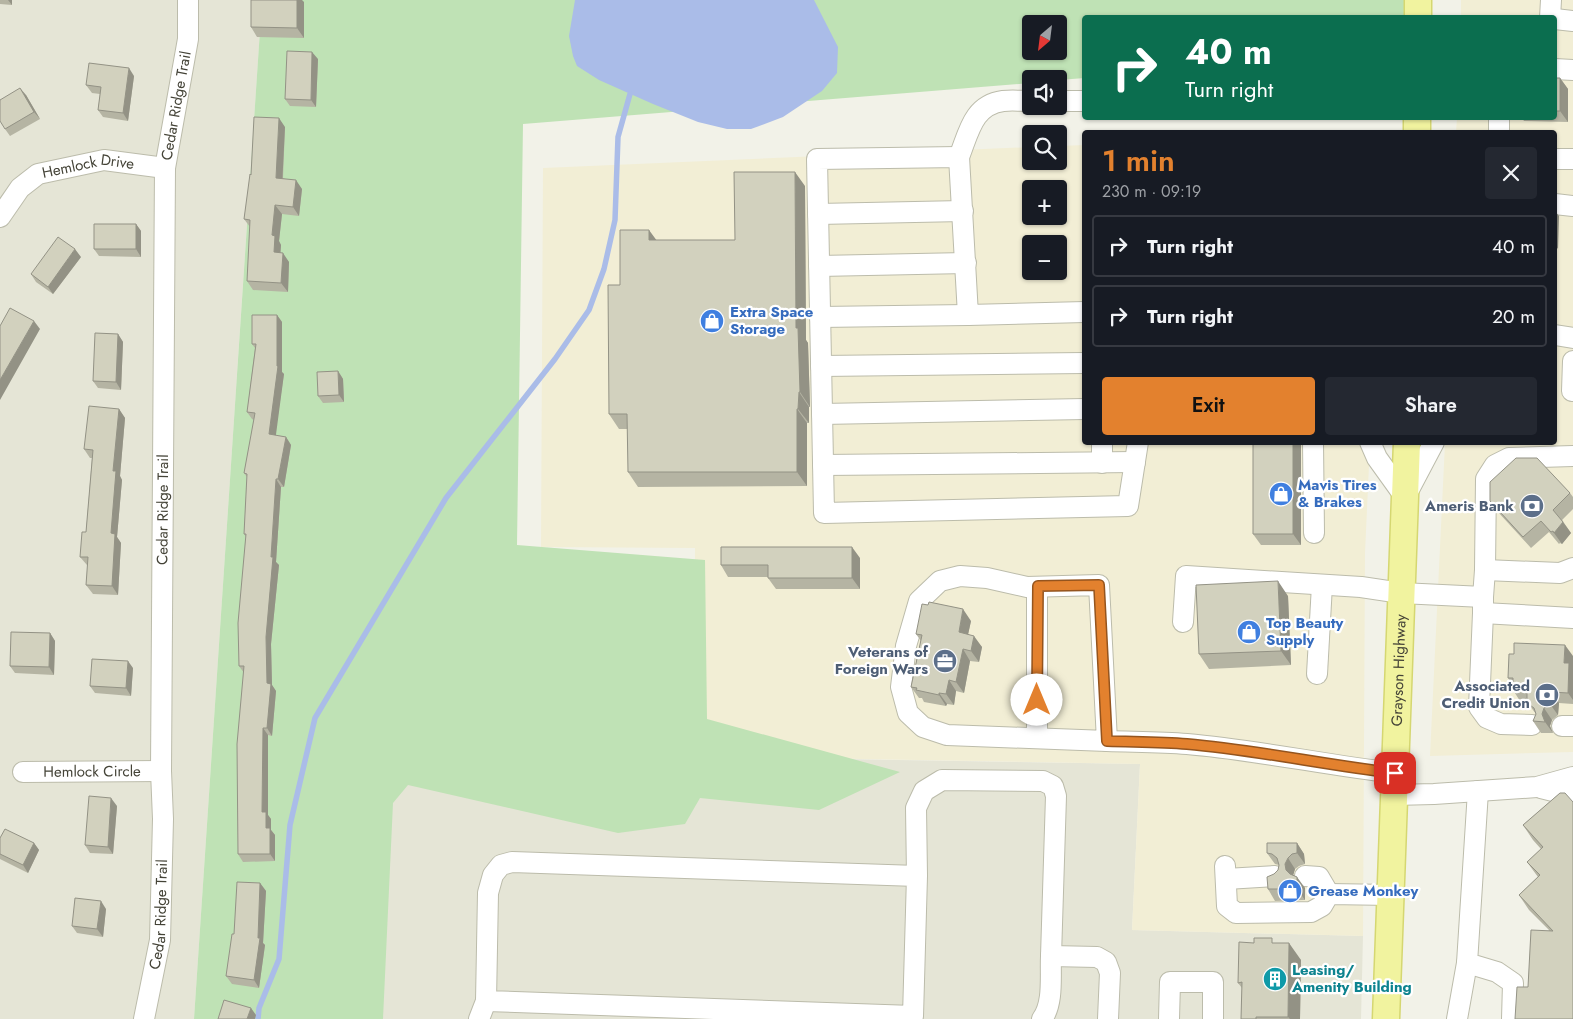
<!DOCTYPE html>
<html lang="en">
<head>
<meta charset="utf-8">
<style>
	body { margin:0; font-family:Jost,sans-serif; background:#242831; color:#f1f3f6; height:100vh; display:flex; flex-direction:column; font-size:19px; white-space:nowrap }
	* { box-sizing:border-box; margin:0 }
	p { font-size:16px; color:#9ea1a6 }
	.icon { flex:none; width:28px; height:28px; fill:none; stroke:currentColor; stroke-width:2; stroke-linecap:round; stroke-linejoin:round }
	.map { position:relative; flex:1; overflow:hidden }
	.details { position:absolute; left:1082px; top:130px; width:475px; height:315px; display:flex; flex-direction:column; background:#171b24; border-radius:5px; box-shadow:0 1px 4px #0004 }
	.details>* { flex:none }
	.banner { position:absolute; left:1082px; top:15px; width:475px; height:105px; border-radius:5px; box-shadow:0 1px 4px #0004; background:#0b6e4f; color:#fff; overflow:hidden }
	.needle { width:32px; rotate:208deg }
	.controls { position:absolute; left:1022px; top:15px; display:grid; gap:10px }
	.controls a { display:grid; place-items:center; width:45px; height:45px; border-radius:5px; background:#171b24; box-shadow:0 1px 4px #0004; font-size:25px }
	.pin { position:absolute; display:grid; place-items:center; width:42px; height:42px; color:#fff; margin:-21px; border-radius:10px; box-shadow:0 2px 8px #0006 }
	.me { position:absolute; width:55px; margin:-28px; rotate:0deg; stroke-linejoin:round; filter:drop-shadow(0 0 4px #0008) }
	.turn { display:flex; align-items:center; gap:18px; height:105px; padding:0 20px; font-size:22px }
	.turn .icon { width:65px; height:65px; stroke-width:2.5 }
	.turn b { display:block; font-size:35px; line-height:42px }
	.round { display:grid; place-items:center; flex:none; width:52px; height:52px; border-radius:5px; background:#242831 }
	.summary { display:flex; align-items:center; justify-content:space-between; height:85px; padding:0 20px }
	h1 { font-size:30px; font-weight:600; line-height:38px; color:#e3812e }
	.cta { display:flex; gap:10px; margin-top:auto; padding:10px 20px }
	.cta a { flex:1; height:58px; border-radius:5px; background:#e3812e; color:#111; font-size:20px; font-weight:600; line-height:58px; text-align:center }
	.cta a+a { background:#242831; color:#f1f3f6 }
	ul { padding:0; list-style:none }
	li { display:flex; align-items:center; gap:15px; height:62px; margin:0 10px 8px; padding:0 10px; border:2px solid #363941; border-radius:5px }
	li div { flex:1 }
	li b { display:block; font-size:19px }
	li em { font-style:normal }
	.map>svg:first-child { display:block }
	.residential { fill:#e5e5d6 }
	.commercial { fill:#f2eed5; fill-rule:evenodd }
	.green { fill:#bfe2b5; fill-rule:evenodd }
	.water { fill:#aabce8 }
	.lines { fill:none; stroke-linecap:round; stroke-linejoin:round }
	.stream { stroke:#aabce8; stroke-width:5.5 }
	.minor-casing { stroke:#bcbcab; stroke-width:22 }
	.major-casing { stroke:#d5d771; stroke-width:29 }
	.minor { stroke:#fff; stroke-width:20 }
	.major { stroke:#f1f39f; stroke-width:26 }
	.wall { fill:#b5b4a3 }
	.shaded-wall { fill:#939285 }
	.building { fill:#d2d1be; stroke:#939285 }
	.route-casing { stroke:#94541e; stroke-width:12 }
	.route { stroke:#e3812e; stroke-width:9 }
	.labels { text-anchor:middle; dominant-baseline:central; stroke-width:4.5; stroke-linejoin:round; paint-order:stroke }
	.street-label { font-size:15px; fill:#444337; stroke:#fff }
	.shop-label { font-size:15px; font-weight:bold; fill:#366cbe; stroke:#fff; text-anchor:start }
	.service-label { font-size:15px; font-weight:bold; fill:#4e5e75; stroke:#fff; text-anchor:end }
	.culture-label { font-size:15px; font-weight:bold; fill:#0d838f; stroke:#fff; text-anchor:start }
</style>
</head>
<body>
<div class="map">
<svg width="1573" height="1019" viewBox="0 0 1573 1019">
	<rect width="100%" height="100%" fill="#f2f2e8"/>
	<!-- residential -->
	<path class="residential" d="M0,0H262L194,1019H0Z
		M352,751L1140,764L1132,930L1363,936L1361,1019H339Z"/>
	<!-- commercial -->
	<path class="commercial" d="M1461,0H1573V752L1430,756L1445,443L1555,442V132H1456L1457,118H1555V18L1461,17Z
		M1085,145V442L1370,443L1365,553L1363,936L1132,930L1140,764L694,756L695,548L541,547L543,168L1031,147V161H1059V146ZM1031,189H1059V216H1031ZM1031,244H1059V271H1031Z"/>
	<!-- green -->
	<path class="green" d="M262,0H1417L1416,17L1085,18V78L1059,80V79H1031V83L523,124L517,545L705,560L707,719L900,772L819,810L700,798L685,824L618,833L408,785L393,803L383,1019H194ZM1031,24H1059V51H1031Z"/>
	<!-- water -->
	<path class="water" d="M575,0H814L838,47L837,73L822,91L783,117L751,129H727L698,122L653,104L599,80L577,66L573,56L569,36Z"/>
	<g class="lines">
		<!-- stream -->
		<path class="stream" d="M258,1019L259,1008L279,959L290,825L315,718L446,498L555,359L589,310L604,269L615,220L618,137L630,94"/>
		<!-- minor casing -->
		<g class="minor-casing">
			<g id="minor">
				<path d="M1550,18L1551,0"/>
				<path d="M1555,19L1573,21"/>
				<path d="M1555,69L1573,70"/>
				<path d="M1059,101H1085"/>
				<path d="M1499,132V118"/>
				<path d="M959,157C969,132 973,105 1003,101C1012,100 1022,101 1031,101"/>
				<path d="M1555,159H1573"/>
				<path d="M1555,204L1573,206"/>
				<path d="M818,214L963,211"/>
				<path id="s1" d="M0,217L20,188L38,174L104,160L165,168"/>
				<path d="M819,266L966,263"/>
				<path d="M1085,312L968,315L959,157L817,159L824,513L1128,506L1138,442"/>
				<path d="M820,317L968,315"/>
				<path d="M1555,335L1573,338"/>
				<path d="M821,366L1085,363"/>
				<path d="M1572,391L1573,361"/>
				<path d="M822,414L1085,409"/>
				<path d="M1102,442V463"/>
				<path d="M1313,442L1314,533"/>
				<path d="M1370,442L1377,458L1405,497L1434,442"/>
				<path d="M823,465L1135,462"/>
				<path d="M1485,570L1560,573L1573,568"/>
				<path d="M960,576L987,578L1027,587L1099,585L1107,741L947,735L923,727L908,713L901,687L906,646L919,601L940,581Z"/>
				<path d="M1483,597V613L1479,707L1487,718L1501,724L1532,725"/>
				<path d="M1483,613L1573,618"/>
				<path d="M1183,622L1186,576L1361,587L1401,593L1483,597L1485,570L1486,479L1495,465L1509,458L1573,456"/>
				<path d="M1317,674L1322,585"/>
				<path d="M1562,726H1573"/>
				<path d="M1037,738V587"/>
				<path d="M1107,741C1134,742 1161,742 1187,744C1257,750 1325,765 1395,773"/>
				<path id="s2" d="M23,772L161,771"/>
				<path d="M1541,788L1573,796"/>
				<path d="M1478,791L1467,963L1497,972L1513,983L1512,1019"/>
				<path d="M1394,795L1434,794L1537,787L1573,777"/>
				<path d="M1225,866L1227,906L1236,913L1311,912L1322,906L1329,894L1391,895"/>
				<path d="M917,876L512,862L501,865L493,875L488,893L486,1001L913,1016L917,876L916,808L924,791L942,780L1043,781L1053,786L1056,796L1051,956L1097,957L1106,962L1110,973L1108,1019"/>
				<path d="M1305,876L1319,877L1329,894"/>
				<path d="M1226,879L1275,876"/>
				<path id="s3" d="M144,1019L160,940L163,819L161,771L165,168L188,39V0"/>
				<path d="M479,1019L486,1001"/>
				<path d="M1042,1019C1054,1003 1050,975 1051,956"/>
				<path d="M1169,1019L1170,982H1213V1019"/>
				<path d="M1457,1019L1467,963"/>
			</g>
		</g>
		<!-- major casing -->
		<g class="major-casing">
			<g id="major">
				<path d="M1418,18V0"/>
				<path d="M1417,132V118"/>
				<path id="s4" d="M1386,1019L1407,442"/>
			</g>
		</g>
		<!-- minor -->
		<use href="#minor" class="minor"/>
		<!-- major -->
		<use href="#major" class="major"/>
	</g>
	<!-- wall -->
	<path class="wall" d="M0,0H12V5L0,4Z
		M304,2V38L257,37L251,27Z
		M318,59L316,107L290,106L285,99Z
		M134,76L128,121L103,117L98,110L100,94L92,93L86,85Z
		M1555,78H1560L1568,89V122L1524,121L1522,118H1555Z
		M26,95L40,119L10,136L5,129Z
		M285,127L283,178L302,189L299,216L282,214L279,241L281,245L280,252L289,262L288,292L253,290L247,281L250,227L244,219L251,175Z
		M805,186L806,340L808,343L810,407H809V423H807V486L638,487L628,472V429H619L609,414L620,285L656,240H735Z
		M136,224L141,231V257L99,256L94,249Z
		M81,257L53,294L36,282L31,274Z
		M277,315L282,322V372L284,374L275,435L286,437L291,445L284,487H281L276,562L279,565L271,644L272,685L276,691L272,736L268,735V815L271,819V830L275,835V861L243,862L238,854L244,673L239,666L246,537L244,534L247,477L244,473L254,420L252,419L247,412L255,348L252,344Z
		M118,334L123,342L121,390L98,388L93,381Z
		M338,371L343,379L344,402L323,403L318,396Z
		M119,409L125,418L120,476L122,480L117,537L121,543L118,595L93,594L86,585L88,566L87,565L80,557L86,532L92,458H90L84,449Z
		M1253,442H1301V545H1261L1253,534Z
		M1570,493L1573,497V509L1562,520L1571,533L1562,544L1560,543L1559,544L1549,532L1531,548L1498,512L1490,501Z
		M860,558V589H776L768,578V577H728L721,565Z
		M1288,596L1291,665L1209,669L1199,654Z
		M971,621L968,634L982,647L979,662L970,661L964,693L956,691L954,705L947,704L946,706L924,702L922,698H919L911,687L921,641L916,634Z
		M50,633L55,641L54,675L15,673L10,666Z
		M1573,656V704L1559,703L1558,715L1552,720L1550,726L1553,733H1541L1533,721L1536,714L1527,702L1520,701L1513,690V685L1508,678Z
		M133,668L131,696L95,693L90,686Z
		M1560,793L1573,1019L1528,987L1549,930L1529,910L1519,895L1538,877L1527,862L1541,849L1533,840L1523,825Z
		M117,806L113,854L90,853L85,845Z
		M0,838L34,843L39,850L28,873L0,859Z
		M1297,843L1304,854L1305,864L1299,866L1295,869L1293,875L1305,888V900L1275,901L1268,889L1274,874L1278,870L1279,865L1275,864L1267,853Z
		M260,883L266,891L263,943L265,945L259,988L232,984L226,976L234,934Z
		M106,909L103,937L77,933L72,926Z
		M1276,943L1301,960L1300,1019H1241L1242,988L1238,983Z"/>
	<!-- shaded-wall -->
	<path class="shaded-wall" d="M8,0H12V5Z
		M297,0H302L304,2V38L297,28Z
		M312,52L318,59L316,107L311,100Z
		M129,68L134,76L128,121L123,113Z
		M1560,78L1568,89V122L1560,111Z
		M20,88L26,95L40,119L34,112Z
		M279,118L285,127L282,187L276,178Z
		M795,172L805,186L806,340L808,343L810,407L800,392L796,328Z
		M296,180L302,189L299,216L293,207Z
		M275,205L282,214L279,241L281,245L280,261L274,252L272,235Z
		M1555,211L1559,216L1558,249L1555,245Z
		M136,224L141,231V257L136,249Z
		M649,230L660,245L649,240Z
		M75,249L81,257L53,294L48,287Z
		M283,253L289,262L288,292L281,283Z
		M277,315L282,322V372L284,374L275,442L269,434L277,366Z
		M34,321L40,329L0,400V380Z
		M118,334L123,342L121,390L116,382Z
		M338,371L343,379L344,402L339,395Z
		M799,392L809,407V423L798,409Z
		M119,409L125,418L120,476L122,480L117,537L121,543L118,595L112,586L111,533L113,471Z
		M797,409L807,423V486L797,472Z
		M286,437L291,445L284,487L278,479Z
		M1293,442H1301V545L1293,534Z
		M276,479L281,487L276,562L279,565L271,644L272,685L276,691L272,736L267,728L266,637Z
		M1563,522L1571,533L1562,544L1554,533Z
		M852,547L860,558V589L852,578Z
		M1278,581L1288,596L1291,665L1281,651Z
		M963,609L971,621L966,644L959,632Z
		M50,633L55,641L54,675L49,667Z
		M974,636L982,647L979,662L971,651Z
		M1565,645L1573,656V700L1568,693L1564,663Z
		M963,649L970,661L964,693L956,682Z
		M128,661L133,668L131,696L126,688Z
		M949,680L956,691L954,705L946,694Z
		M1551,692L1559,703L1558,715L1550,704Z
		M939,693L947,704L946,706L939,695Z
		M1544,708L1552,720L1550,726L1553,733L1545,722L1542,714Z
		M263,728L268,735V815L271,819V830L275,835V861L270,854L262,812Z
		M111,798L117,806L113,854L108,847Z
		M34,843L39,850L28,873L23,865Z
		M1297,843L1304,854L1305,864L1297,853Z
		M1288,858L1295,869L1293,876L1294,881L1286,870L1285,864Z
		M1297,877L1305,888V900L1297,889Z
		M260,883L266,891L263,943L265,945L259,988L254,980L258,938Z
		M101,901L106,909L103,937L97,929Z
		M1289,943L1301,960L1300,1019H1290L1288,1017Z
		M251,1008L256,1015L255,1019H247Z"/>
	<!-- building -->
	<path class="building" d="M251,0H297V28L251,27Z
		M287,51L312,52L311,100L285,99Z
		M89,63L129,68L123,113L98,110L101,87L86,85Z
		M1555,78H1560V111H1555Z
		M20,88L34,112L5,129L0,121V100Z
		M254,117L279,118L276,178L296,180L293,207L275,205L272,235L275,236L274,252L283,253L281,283L247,281L250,220L244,219L250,174L251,175Z
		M734,172H795L796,328H798L800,392H799L798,409H797V472H628L627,414H609L608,285H620V230H649V240H735Z
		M94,224H136V249H94Z
		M58,237L75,249L48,287L31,274Z
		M10,308L34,321L0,380V326Z
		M252,315H277V366H278L269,434L286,437L278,479H276L271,557H273L266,637L267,683L271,684L267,728H263L262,812H266V828H270V854H238L237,744L244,666H239L238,623L246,534H244L247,474L244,473L255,413L247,412L256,344H252Z
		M95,333L118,334L116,382L93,381Z
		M338,371L339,395L318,396L317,372Z
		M89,406L119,409L113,471H116L111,533L115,534L112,586L86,585L88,557H80L82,532H86L93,450L84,449Z
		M1253,442H1293V534H1253Z
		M1516,458H1537L1570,493L1553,510L1563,522L1554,533L1553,531L1551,532L1541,521L1523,537L1490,501V482Z
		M721,547H852V578H768V565H721Z
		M1278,581L1281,651L1199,654L1196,585Z
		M929,602L963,609L959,632L974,636L971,651L963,649L956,682L949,680L946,694L939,693V695L916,690L917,688L911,687L922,635L916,634L922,604L928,605Z
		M11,632L50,633L49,667L10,666Z
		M1514,643L1565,645L1564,663H1569L1568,693L1551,692L1550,704L1544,708L1542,714L1545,722L1533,721L1536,714L1534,708L1527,703V691L1513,690V678H1508L1509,654H1514Z
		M92,659L128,661L126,688L90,686Z
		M1560,793H1565L1573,802V1019H1515L1517,987H1528L1531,930L1553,931L1519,895L1540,875L1527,862L1543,847L1523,825Z
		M89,796L111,798L108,847L85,845Z
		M5,829L34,843L23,865L0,854V838Z
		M1267,843H1297V853L1292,854L1288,858L1285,864L1286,870L1290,874L1297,877V889H1268L1267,877L1274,874L1278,870L1279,865L1277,858L1272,854L1267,853Z
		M237,882L260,883L258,938H260L254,980L226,976L232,934H234Z
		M75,898L101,901L97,929L72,926Z
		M1254,938H1272V943H1289L1288,1017H1256V1019H1241L1242,982L1238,983L1239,942L1254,943Z
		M224,1000L251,1008L247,1019H218Z"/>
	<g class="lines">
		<!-- route casing -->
		<g class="route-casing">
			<path id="route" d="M1037,700L1038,586L1099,585L1107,741C1134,742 1161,742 1187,744C1257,750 1325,765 1395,773"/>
		</g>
		<!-- route -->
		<use href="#route" class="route"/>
	</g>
	<!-- icons -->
	<defs>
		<g id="shop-disc" transform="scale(1.25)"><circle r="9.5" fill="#3f7fe0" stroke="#fff"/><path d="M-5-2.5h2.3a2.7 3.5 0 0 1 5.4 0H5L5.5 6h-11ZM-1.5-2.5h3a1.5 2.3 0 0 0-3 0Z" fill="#fff"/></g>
		<g id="bank-disc" transform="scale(1.25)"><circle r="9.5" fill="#5c6f8a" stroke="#fff"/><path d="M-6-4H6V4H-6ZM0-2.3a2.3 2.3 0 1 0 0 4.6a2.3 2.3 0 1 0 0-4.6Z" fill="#fff"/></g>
		<g id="office-disc" transform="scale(1.25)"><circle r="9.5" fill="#5c6f8a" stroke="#fff"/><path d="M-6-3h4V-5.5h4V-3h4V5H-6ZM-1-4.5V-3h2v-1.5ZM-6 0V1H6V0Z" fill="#fff"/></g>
		<g id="building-disc" transform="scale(1.25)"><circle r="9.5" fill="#0f9aa8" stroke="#fff"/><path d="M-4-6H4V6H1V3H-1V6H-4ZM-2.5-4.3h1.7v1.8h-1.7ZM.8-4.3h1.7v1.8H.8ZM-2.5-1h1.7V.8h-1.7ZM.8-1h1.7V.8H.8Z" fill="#fff"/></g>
	</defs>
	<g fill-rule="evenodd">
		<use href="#shop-disc" x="712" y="321"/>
		<use href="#shop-disc" x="1281" y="494"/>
		<use href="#bank-disc" x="1532" y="506"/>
		<use href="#shop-disc" x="1249" y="632"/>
		<use href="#office-disc" x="945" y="661"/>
		<use href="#bank-disc" x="1547" y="695"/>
		<use href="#shop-disc" x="1290" y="891"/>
		<use href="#building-disc" x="1275" y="979"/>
	</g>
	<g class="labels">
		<!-- street labels -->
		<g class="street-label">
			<text stroke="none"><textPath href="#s3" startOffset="916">Cedar Ridge Trail</textPath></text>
			<text stroke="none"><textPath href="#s1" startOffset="109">Hemlock Drive</textPath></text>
			<text stroke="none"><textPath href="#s3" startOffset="511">Cedar Ridge Trail</textPath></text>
			<text stroke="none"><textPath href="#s4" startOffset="349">Grayson Highway</textPath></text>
			<text stroke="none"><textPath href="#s2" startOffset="69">Hemlock Circle</textPath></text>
			<text stroke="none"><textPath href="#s3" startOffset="106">Cedar Ridge Trail</textPath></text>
		</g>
		<!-- shop labels -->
		<g class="shop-label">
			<text x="730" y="312">Extra Space<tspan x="730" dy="17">Storage</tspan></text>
			<text x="1298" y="485">Mavis Tires<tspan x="1298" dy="17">&amp; Brakes</tspan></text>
			<text x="1266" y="623">Top Beauty<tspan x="1266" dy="17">Supply</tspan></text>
			<text x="1308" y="891">Grease Monkey</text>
		</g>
		<!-- service labels -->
		<g class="service-label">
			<text x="1514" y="506">Ameris Bank</text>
			<text x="928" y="652">Veterans of<tspan x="928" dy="17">Foreign Wars</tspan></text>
			<text x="1530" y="686">Associated<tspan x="1530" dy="17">Credit Union</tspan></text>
		</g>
		<!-- culture labels -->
		<g class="culture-label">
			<text x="1292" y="970">Leasing/<tspan x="1292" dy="17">Amenity Building</tspan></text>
		</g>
	</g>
</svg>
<div class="controls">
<a><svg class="needle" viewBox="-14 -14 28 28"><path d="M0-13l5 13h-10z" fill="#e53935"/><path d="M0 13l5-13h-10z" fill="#9ea1a6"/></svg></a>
<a><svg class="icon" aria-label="sound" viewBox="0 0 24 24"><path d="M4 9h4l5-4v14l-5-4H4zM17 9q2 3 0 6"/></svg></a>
<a><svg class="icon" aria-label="search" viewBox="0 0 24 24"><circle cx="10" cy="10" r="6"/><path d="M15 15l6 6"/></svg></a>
<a>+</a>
<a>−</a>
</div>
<div class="pin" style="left:1395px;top:773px;background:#d93025"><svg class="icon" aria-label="arrive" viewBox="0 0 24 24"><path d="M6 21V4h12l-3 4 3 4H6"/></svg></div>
<svg class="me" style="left:1037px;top:700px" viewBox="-20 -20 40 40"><circle r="19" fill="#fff"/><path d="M0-13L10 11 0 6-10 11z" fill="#e3812e"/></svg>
<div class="banner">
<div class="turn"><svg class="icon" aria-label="right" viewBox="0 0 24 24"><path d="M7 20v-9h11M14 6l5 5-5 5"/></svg><div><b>40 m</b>Turn right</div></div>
</div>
<section class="details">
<div class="summary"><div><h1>1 min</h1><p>230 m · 09:19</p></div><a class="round"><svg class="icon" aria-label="close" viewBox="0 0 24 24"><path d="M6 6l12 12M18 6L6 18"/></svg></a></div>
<ul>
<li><svg class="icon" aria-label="right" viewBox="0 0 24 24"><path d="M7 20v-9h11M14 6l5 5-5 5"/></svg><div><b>Turn right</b></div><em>40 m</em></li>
<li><svg class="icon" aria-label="right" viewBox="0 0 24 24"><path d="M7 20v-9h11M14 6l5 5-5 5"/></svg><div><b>Turn right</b></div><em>20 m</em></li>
</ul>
<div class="cta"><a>Exit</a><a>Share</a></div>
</section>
</div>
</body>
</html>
